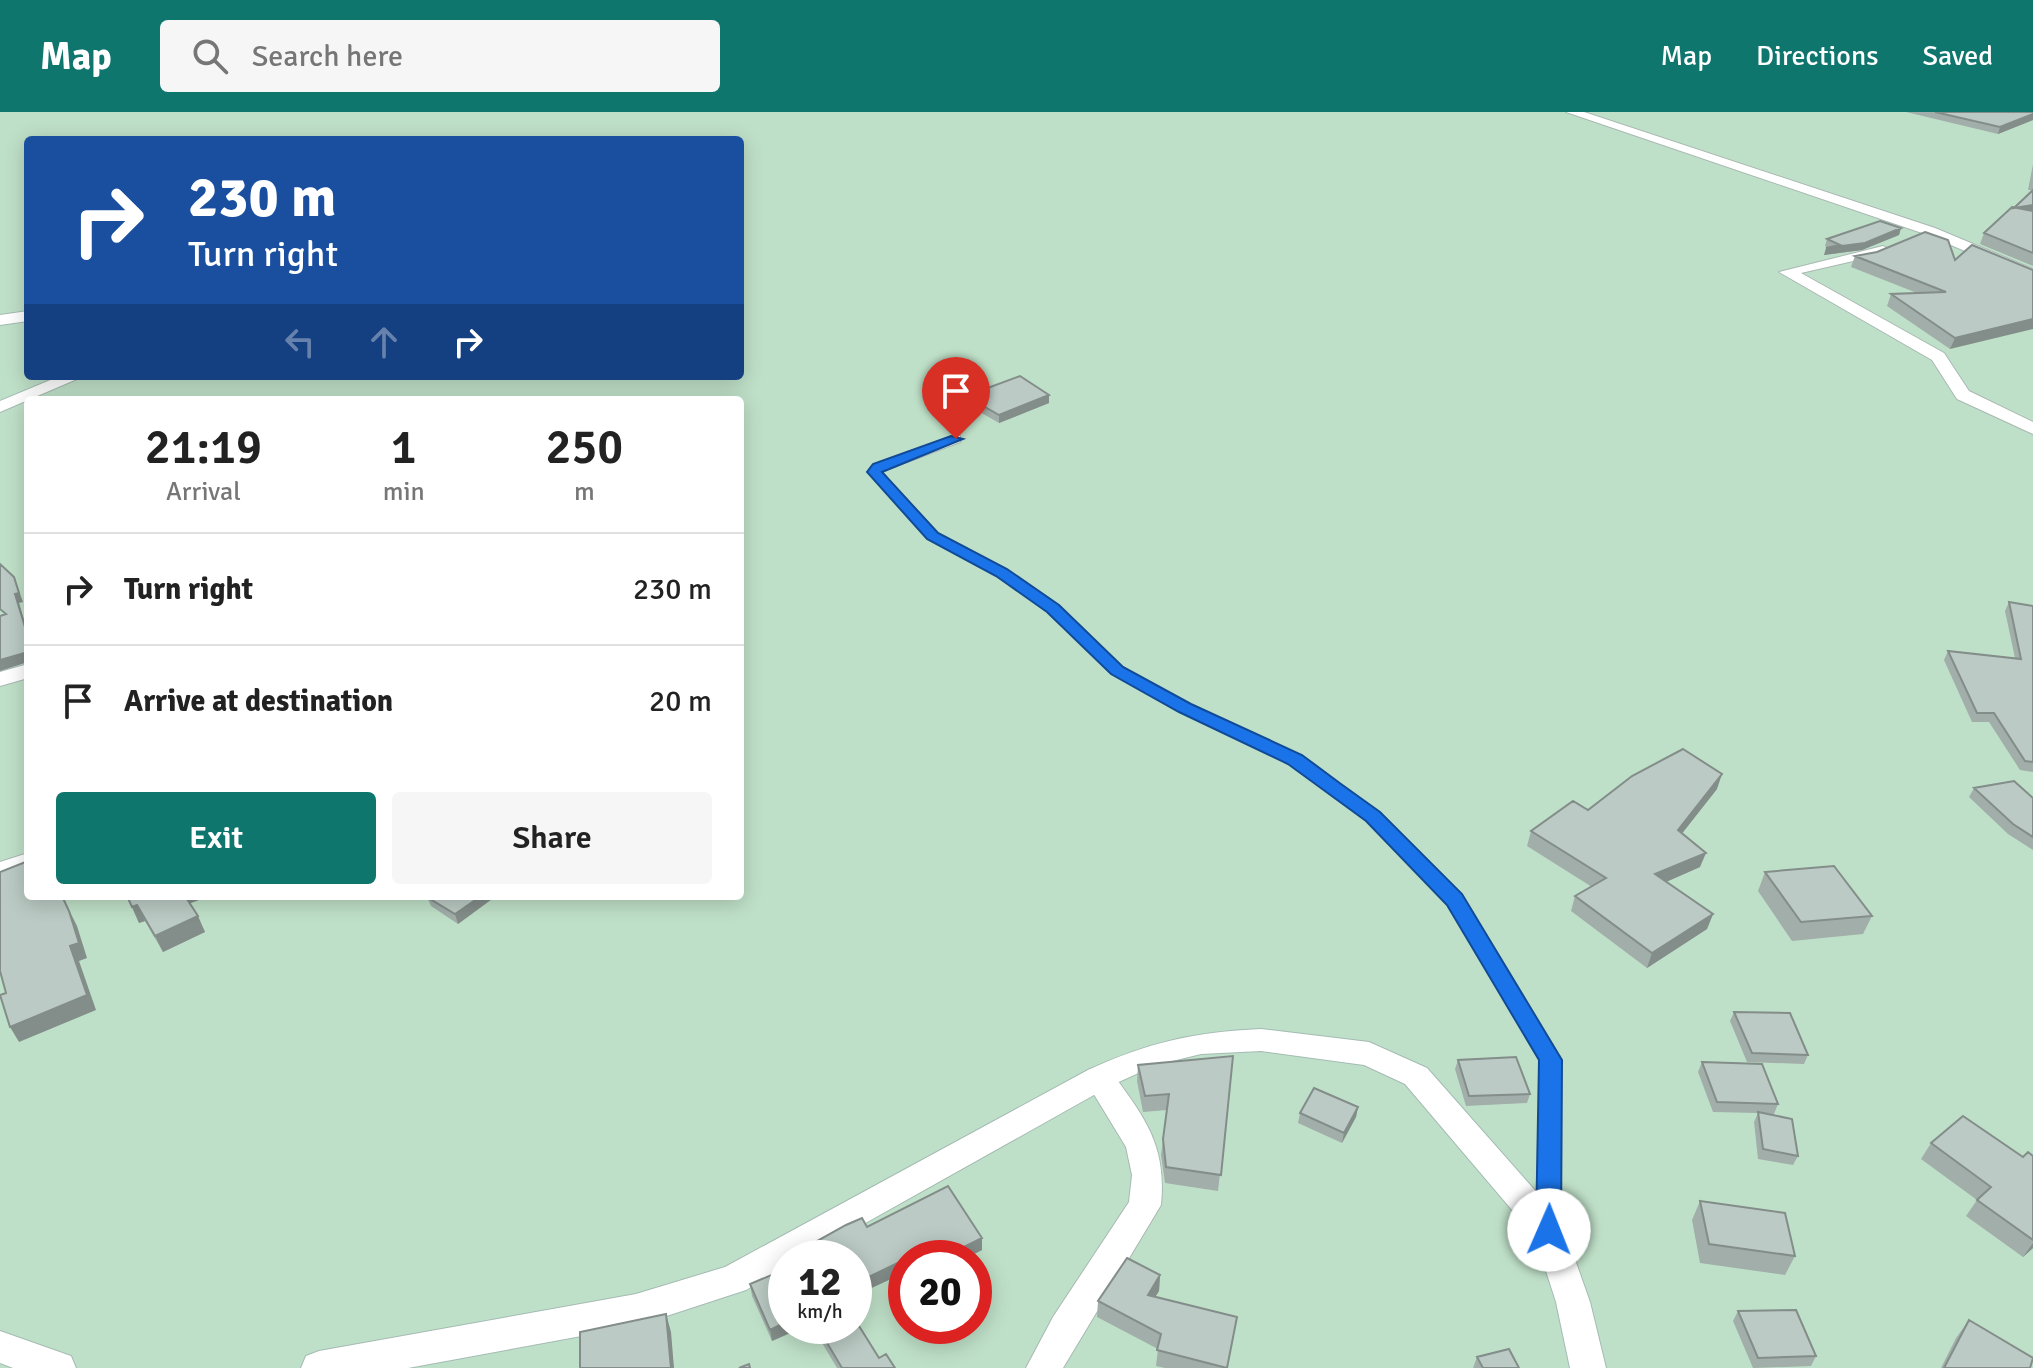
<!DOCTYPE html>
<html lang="en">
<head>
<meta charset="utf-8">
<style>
	body { margin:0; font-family:Signika,sans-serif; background:#f6f6f6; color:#222; height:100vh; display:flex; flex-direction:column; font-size:30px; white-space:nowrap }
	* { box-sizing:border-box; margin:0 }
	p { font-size:26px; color:#767676 }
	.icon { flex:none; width:44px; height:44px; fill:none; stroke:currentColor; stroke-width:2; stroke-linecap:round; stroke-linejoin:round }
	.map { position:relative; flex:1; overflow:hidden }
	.side { position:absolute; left:24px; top:284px; width:720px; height:504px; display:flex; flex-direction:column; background:#fff; border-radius:8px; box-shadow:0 4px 20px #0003 }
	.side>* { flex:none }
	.top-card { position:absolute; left:24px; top:24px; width:720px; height:244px; border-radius:8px; box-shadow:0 4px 20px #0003; background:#1a4fa0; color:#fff; overflow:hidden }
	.speed { position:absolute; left:768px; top:1128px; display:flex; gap:16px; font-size:40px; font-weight:700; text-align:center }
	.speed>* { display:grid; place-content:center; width:104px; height:104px; border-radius:50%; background:#fff; box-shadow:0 4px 20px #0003; line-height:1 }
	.speed small { font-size:20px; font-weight:400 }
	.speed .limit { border:12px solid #d22; background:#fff; color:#111 }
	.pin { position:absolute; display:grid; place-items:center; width:68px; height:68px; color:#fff; margin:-82px -34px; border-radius:50% 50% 50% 0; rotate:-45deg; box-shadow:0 0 8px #0007 }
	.pin .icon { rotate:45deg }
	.me { position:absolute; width:88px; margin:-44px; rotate:1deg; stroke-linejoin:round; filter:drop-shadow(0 0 6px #0008) }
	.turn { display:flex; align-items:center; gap:28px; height:168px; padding:0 32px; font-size:36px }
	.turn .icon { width:104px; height:104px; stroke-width:2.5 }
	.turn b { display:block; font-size:56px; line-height:68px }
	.lanes { display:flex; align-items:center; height:76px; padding:0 32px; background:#0003; justify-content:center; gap:40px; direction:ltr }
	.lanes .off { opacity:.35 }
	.eta { display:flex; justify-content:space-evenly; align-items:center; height:136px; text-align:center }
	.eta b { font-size:48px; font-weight:600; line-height:56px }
	.action { display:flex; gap:16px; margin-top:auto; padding:16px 32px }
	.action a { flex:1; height:92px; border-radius:8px; background:#0f766e; color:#fff; font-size:32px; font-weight:600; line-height:92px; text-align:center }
	.action a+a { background:#f6f6f6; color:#222 }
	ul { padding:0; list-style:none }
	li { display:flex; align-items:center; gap:24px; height:112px; padding:0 32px; border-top:2px solid #e0e0e0 }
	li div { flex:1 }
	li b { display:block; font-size:30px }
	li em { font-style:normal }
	header { display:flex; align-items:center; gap:48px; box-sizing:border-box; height:112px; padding:0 40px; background:#0f766e; color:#fff }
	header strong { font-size:38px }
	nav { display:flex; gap:44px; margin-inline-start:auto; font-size:28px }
	.search { width:560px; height:72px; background:#f6f6f6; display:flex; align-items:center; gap:20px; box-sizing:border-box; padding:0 28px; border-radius:8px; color:#767676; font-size:30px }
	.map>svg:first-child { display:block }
	.green { fill:#bfe0c8; fill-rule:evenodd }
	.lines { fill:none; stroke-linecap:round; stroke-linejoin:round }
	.lane-casing { stroke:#a8b8b2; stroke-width:2 }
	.street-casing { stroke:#a8b8b2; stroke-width:2 }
	.secondary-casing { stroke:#a4bbb3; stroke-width:2 }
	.lane { fill:#fff; fill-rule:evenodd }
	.street { fill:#fff; fill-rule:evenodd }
	.secondary { fill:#fff; fill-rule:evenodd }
	.wall { fill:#a1aea9 }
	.shaded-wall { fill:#838d89 }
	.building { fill:#bbcac4; stroke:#838d89; stroke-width:2 }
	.route { fill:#1a73e8; stroke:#114b97; stroke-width:2 }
</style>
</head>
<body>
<header>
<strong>Map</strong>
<div class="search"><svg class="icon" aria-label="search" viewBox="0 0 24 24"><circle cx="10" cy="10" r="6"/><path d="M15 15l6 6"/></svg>Search here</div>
<nav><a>Map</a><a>Directions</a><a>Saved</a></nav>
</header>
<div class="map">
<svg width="2033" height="1256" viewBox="0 0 2033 1256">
	<rect width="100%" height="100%" fill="#e6efeb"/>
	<!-- green -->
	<path class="green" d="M0,0H2033V1256H0ZM28,28H740V264H28ZM28,288H740V784H28ZM786,1146H854V1214H786ZM906,1146H974V1214H906Z"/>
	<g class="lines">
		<!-- lane casing -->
		<g class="lane-casing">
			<path id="lane" d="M956,323L960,324V330L881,360L938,421L1007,458L1058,494L1122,555L1191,593L1301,644L1379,701L1461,783L1561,948L1560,1116L1557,1123L1549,1126L1541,1123L1538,1116L1541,949L1449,791L1367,709L1289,652L1179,599L1112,561L1048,500L997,464L928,427L868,360L874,352Z"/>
		</g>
		<!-- street casing -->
		<g class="street-casing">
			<path id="street" d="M1566,0H1584L1935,116L2033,157V168L1925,122Z
				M1883,134L1890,138L1888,141L1801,161L1944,241L1969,279L2033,310V322L1957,287L1932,248L1779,160Z
				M28,552V566L0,574V560Z
				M28,741V760L0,769V750Z
				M1099,954L1110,958C1144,1005 1167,1032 1161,1093L1063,1256H1026L1053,1205L1129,1090L1132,1063L1126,1035L1084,966L1088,958Z"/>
		</g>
		<!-- secondary casing -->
		<g class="secondary-casing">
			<path id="secondary" d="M28,199V209L0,213V203Z
				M60,264H84L0,300V289Z
				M1261,917L1369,930L1427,956L1561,1108L1590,1190L1606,1256H1570L1556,1190L1535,1125L1405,972L1364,953L1261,939L1201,942L1156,953L1110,974L803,1146H786V1155L746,1178L636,1214L408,1256H301L306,1244L319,1239L636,1182L725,1155L1088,958C1149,930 1194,920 1261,917Z
				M0,1219L71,1244L76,1256H13L0,1251Z"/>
		</g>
		<!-- lane -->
		<use href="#lane" class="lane"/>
		<!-- street -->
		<use href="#street" class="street"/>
		<!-- secondary -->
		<use href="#secondary" class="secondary"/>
	</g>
	<!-- wall -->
	<path class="wall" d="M1906,0H2033V8L1998,22Z
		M2033,52V154L1980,132L1984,121L2033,78H2028Z
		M1901,116L1899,123L1862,138L1824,143L1828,136L1825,134L1827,127Z
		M1855,144L1955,148L2033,158L1950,237L1887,194L1891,182L1917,181L1851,155Z
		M966,284L1049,291L999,311L966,292Z
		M2009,490L2033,494V660L2020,658L1989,610H1972L1944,548L1948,539L2015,546L2005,499Z
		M1974,676L2033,686V738L2008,722L1969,685Z
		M1717,677L1682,721L1700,755L1666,770L1713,802L1707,817L1647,856L1571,799L1575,784L1592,775L1527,734L1531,719L1588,698Z
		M1765,760L1872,804L1863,822L1792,829L1758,779Z
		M429,784H491L492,787L458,812L431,794L427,785Z
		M199,788L190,791L205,820L163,840L145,809L139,811L132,795Z
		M1734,900L1808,943L1804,952L1747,950L1730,909Z
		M1233,944L1218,1079L1165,1071L1161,1043L1167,998L1143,1000L1137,969L1138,953Z
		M1458,948L1530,982L1527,991L1466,994L1455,957Z
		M1702,950L1778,992L1774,1002H1764L1798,1044L1793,1053L1758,1047L1754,1010L1758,1001L1713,1000L1698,960Z
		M1358,995L1356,1005L1342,1031L1298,1011L1300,1001Z
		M1931,1031L2023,1045L2033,1044V1136L2023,1145L1966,1104L1977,1088L1921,1047Z
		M1700,1089L1795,1144L1785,1163L1700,1151L1692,1108Z
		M867,1115L982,1138L966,1146H906V1160L854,1184V1146L814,1144L812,1132Z
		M1160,1163L1159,1179L1155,1185L1228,1256H1165L1156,1254L1158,1237L1097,1205L1098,1189Z
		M750,1172L786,1214H806L772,1229L752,1184Z
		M1738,1199L1816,1244L1811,1254L1753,1256L1733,1209Z
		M1969,1208L2030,1256H1941L1956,1226Z
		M812,1214H854L879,1246L895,1256H837Z
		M1477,1245L1519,1256H1473Z"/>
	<!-- shaded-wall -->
	<path class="shaded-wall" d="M2033,2V8L1998,22L2000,15Z
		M2033,93V100L2014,96Z
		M1901,116L1899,123L1862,138L1824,143L1826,136Z
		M2033,207V217L1950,237L1955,226Z
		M1049,283V291L999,311V303Z
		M14,465L23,490L19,491L28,521V525L15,482Z
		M28,540V550L0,559V548Z
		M1722,662L1717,677L1673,733L1678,718Z
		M1706,741L1700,755L1650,777L1655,762Z
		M62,784L77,814L87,846L79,849L96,898L19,930L10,915L70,834Z
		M184,784H197L199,788L188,792Z
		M481,784H491L492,787L458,812L455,802Z
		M137,793L145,809L139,811L132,795Z
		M1713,802L1707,817L1647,856L1652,841Z
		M198,804L205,820L163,840L155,824Z
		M1358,995L1356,1005L1342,1031L1344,1021Z
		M982,1126V1138L966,1146H942Z
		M2033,1131V1136L2023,1145Z
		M930,1136V1146H909Z
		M906,1147V1160L854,1184V1172Z
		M1160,1163L1159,1179L1147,1198L1148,1183Z
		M666,1202L671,1220L674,1256H671Z
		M786,1210V1214H806L772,1229L770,1218Z"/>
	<!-- building -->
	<path class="building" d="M1935,0H2033V2L2000,15Z
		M2033,78V93L2014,96Z
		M2012,95L2033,99V141L1984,121Z
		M1880,109L1901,116L1865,131L1826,136L1840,133L1827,127Z
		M1925,120L1948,128L1955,148L1972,133L2033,158V207L1955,226L1891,182L1946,180L1855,144L1877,140Z
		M1020,264L1049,283L999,303L966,284Z
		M0,452L14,465L19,481L15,482L28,525V540L0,548V504L6,502L0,497Z
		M2009,490L2033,494V650L2025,649L1994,601H1977L1948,539L2021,547Z
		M1683,637L1722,662L1678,718L1706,741L1655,762L1713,802L1652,841L1575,784L1606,766L1531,719L1573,689L1588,698L1632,664Z
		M2014,669L2033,686V725L2013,712L1974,676Z
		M28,749V784H62L69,799L79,831L70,834L87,883L10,915L0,883L6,881L0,859V760Z
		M1834,754L1872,804L1801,810L1765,760Z
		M127,784H185L198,804L155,824L137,793L132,795Z
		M429,784H481L455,802L427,785Z
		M1734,900L1790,901L1808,943L1752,941Z
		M1233,944L1221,1063L1166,1055L1163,1027L1169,982L1145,984L1138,953Z
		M1516,945L1530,982L1469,984L1458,948Z
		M1702,950L1762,952L1778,992L1717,990Z
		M1314,976L1358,995L1344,1021L1300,1001Z
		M1758,1000L1792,1007L1798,1044L1763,1037Z
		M1963,1004L2023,1045L2028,1040L2033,1044V1128L1977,1088L1991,1075L1931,1031Z
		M948,1074L982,1126L942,1146H936L930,1136L909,1146H906V1147L854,1172V1146H810L818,1143L812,1132L846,1113L862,1106L867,1115Z
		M1700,1089L1785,1101L1795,1144L1709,1132Z
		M1127,1146L1160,1163L1148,1183L1237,1205L1227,1256L1157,1238L1161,1222L1098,1189Z
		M786,1157V1210L770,1218L750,1172Z
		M1796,1198L1816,1244L1758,1246L1738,1199Z
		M666,1202L671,1256H580V1220Z
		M854,1206L879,1246L886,1242L895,1256H842L817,1214H854Z
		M1969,1208L2033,1246L2030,1256H1944Z
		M1509,1237L1519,1256H1483L1477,1245Z
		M749,1252L750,1256H739Z"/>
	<!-- route -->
	<path class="route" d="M951,324L963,327L882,360L938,421L1007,457L1059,493L1123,555L1191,592L1302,643L1341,672L1380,700L1462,782L1562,948L1561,1118L1557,1126L1549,1129L1540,1126L1536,1118L1539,948L1447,793L1366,709L1288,652L1179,600L1111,562L1047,500L996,464L927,427L867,360L873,352Z"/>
</svg>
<div class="speed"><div>12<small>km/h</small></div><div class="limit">20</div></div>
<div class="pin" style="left:956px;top:327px;background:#d93025"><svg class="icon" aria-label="arrive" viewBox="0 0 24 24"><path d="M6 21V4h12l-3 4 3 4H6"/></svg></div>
<svg class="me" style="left:1549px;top:1118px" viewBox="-20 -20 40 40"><circle r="19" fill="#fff"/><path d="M0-13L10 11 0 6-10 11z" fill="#1a73e8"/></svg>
<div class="top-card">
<div class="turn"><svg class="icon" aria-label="right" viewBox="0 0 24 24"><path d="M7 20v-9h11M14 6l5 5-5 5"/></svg><div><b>230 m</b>Turn right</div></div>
<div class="lanes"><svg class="icon off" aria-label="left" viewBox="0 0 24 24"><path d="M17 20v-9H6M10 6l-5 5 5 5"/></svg><svg class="icon off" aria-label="ahead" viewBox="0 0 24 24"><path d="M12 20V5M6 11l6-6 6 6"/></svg><svg class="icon" aria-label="right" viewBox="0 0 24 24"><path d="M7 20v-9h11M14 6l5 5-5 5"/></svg></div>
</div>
<section class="side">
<div class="eta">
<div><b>21:19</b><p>Arrival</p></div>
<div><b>1</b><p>min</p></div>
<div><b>250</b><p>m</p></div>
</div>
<ul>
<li><svg class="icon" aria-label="right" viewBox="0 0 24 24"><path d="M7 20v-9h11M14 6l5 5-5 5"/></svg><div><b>Turn right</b></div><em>230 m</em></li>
<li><svg class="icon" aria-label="arrive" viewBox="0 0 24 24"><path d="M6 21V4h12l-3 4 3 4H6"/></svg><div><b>Arrive at destination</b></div><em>20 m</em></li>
</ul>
<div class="action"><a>Exit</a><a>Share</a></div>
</section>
</div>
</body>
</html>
